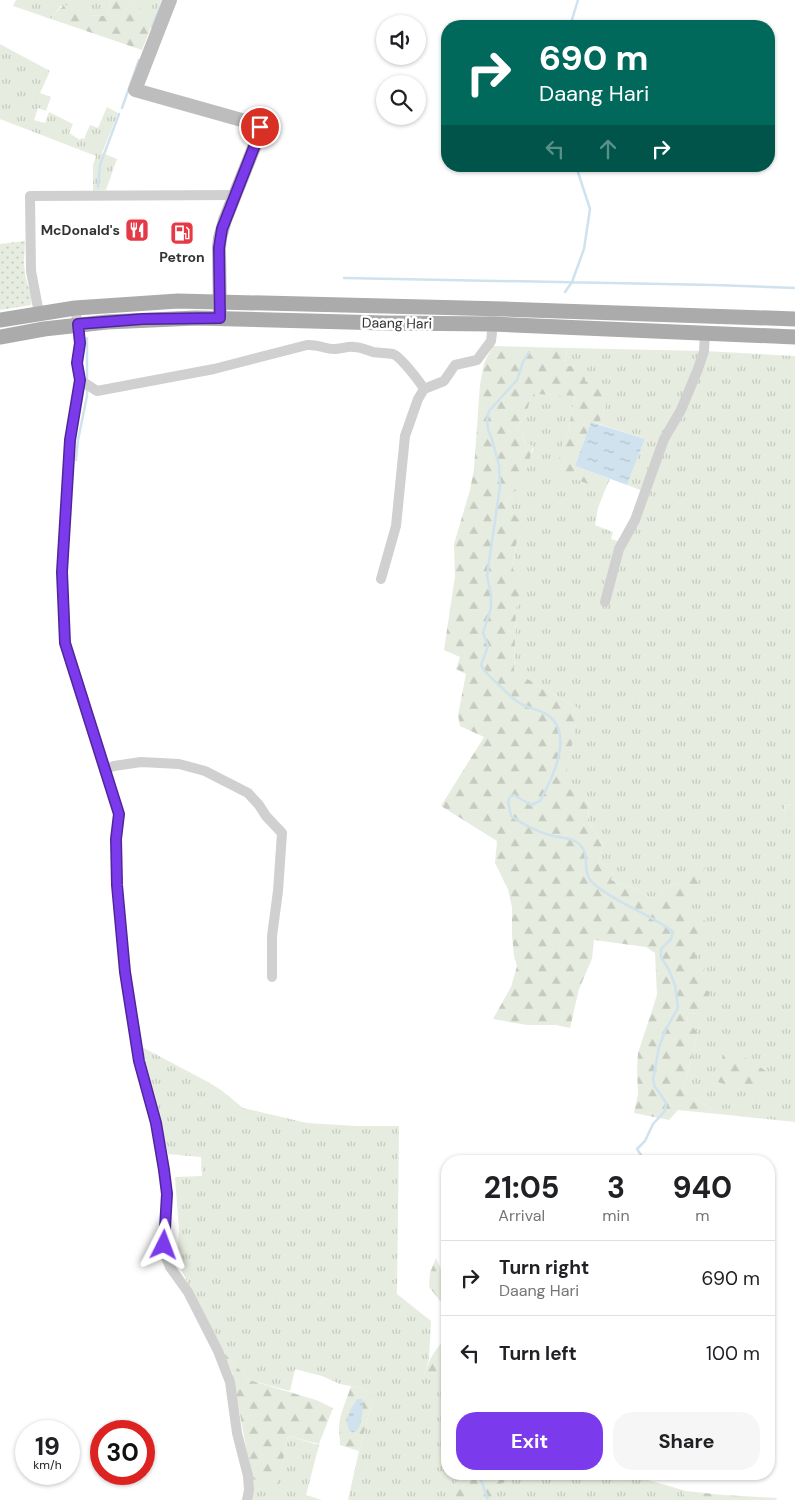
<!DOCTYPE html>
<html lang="en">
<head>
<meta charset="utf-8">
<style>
	body { margin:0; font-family:"DM Sans",sans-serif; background:#f6f6f6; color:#202124; height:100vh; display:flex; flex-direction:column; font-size:19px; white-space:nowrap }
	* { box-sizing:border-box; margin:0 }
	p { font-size:16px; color:#757577 }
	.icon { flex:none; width:28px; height:28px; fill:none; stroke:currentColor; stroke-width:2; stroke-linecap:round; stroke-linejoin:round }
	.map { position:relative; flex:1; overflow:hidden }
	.panel { position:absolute; left:441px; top:1155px; width:334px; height:325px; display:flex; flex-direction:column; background:#fff; border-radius:20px; box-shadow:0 1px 4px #0004 }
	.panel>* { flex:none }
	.banner { position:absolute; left:441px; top:20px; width:334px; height:152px; border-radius:20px; box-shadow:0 1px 4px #0004; background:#00695c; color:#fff; overflow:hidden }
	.buttons { position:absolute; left:376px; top:15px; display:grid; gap:10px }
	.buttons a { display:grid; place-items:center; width:50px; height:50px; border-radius:50%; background:#fff; box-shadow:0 1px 4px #0004; font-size:25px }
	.speed { position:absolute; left:15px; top:1420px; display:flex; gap:10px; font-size:25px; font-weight:700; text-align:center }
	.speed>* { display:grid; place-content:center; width:65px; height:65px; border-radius:50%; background:#fff; box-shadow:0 1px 4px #0004; line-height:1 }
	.speed small { font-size:12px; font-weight:400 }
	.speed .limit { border:8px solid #d22; background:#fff; color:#111 }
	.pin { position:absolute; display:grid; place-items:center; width:42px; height:42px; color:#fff; margin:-21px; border:2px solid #fff; border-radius:50%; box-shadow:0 1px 5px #0007 }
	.me { position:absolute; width:55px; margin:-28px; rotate:3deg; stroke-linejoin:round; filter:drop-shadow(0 0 4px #0008) }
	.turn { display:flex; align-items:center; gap:18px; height:105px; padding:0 15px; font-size:22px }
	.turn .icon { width:65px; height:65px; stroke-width:2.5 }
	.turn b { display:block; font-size:35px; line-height:42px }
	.lanes { display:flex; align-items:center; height:48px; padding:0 15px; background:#0003; justify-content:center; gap:25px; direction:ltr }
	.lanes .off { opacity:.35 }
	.eta { display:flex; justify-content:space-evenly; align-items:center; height:85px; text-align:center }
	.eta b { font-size:30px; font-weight:700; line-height:35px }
	.button { display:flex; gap:10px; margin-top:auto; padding:10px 15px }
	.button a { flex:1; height:58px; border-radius:20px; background:#7c3aed; color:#fff; font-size:20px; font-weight:700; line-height:58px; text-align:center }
	.button a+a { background:#f6f6f6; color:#202124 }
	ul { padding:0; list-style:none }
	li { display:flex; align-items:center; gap:15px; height:75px; padding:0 15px; border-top:1px solid #e0e0e0 }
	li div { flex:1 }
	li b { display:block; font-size:19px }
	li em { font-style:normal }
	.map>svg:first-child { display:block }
	.grass { fill:url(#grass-tufts) }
	.forest { fill:url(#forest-firs) }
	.park { fill:url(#park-dots) }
	.water { fill:url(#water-ripples) }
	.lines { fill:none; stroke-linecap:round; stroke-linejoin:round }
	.stream { stroke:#cfe2ee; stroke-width:2.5 }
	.street { stroke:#d0d0d0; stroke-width:10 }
	.secondary { stroke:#bdbdbd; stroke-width:14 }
	.primary { stroke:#ababab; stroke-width:15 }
	.route-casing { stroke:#51269a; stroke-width:12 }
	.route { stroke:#7c3aed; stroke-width:9 }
	.labels { text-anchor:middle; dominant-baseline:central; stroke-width:5; stroke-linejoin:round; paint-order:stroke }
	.poi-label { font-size:14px; font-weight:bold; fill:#333; stroke:#fff; text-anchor:end }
	.street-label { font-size:14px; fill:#333; stroke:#fff }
</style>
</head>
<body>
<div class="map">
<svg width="795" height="1500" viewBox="0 0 795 1500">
	<defs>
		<pattern id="grass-tufts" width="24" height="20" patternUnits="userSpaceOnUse" patternTransform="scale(1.25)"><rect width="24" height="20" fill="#e6ecdf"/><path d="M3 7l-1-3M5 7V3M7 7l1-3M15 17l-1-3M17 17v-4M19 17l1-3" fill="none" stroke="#c6cbc0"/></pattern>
		<pattern id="forest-firs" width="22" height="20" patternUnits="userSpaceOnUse" patternTransform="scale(1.25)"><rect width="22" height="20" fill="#e6ecdf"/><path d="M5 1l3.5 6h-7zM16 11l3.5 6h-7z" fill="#c6cbc0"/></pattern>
		<pattern id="park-dots" width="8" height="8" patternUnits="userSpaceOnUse" patternTransform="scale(1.25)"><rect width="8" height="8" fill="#e6ecdf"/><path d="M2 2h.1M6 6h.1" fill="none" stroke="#c6cbc0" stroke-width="1.8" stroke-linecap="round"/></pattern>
		<pattern id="water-ripples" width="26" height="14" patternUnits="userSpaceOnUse" patternTransform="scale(1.25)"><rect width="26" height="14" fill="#cfe2ee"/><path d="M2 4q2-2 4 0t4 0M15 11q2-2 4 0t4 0" fill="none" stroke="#b2c2cd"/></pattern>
	</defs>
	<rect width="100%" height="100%" fill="#fff"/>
	<!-- grass -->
	<path class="grass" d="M16,0H113L110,1L108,13L105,16L89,15L61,6L51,19L13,6Z
		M131,0H161L158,9H141Z
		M0,44L50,71L40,93L51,97L46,111L38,108L34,120L45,123L49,112L73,124L69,133L80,140L81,138L84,139L90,125L98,128L107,107L118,113L102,153L117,159L106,190L93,191V165L96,156L0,119Z
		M567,348L704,351L795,356V805L785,804L784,811L795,816V1122L718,1114L683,1090L698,1034C694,1025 683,1024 689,1013L701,1014L699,987L695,958L684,912L697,863L682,881L667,887L659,896L656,898L648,897L634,888L611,880L613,872L598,860L603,844L588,821L589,805L587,801L563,785L579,709L514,671L516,608L524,577L513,570L516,544L521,534V522L507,506L505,502L513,492L533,450L532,446C524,442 522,439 522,430L518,428L519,424L526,414L532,394L575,396L569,427L556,471L605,490L598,508L595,525L613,532L611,539L621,542L643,491L627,485L645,439L599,424L606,405L585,381L586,369L565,365Z
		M142,1047L208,1082L221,1090L243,1108L307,1123L357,1126H399L397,1294L431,1321L429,1359L424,1375L445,1387H447V1415L443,1426L442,1445L447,1449L448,1474H459L452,1497L453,1500H348L359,1451L374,1395L361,1388L340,1384L322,1376L295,1369L290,1391L249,1380L223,1352L207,1322L177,1261L179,1230L175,1177L202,1176L201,1157L168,1154Z
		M288,1436L319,1445L306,1495L322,1500H250L252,1479L278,1484Z
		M508,1474H634L641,1478L686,1491L682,1496L683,1500H497L496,1497V1486L509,1480Z"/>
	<!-- forest -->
	<path class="forest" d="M113,0H131L141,9H158L142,50L51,19C60,8 62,4 77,4L89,15L105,16L108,13L110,1Z
		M493,346L567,348L565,365L587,369L585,381L609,389L606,405L599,424L591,422L575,466L610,479L605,490L555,472L569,427L575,396L532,394L526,414L519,424L518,428L522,430C522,439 524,442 532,446C533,452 523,480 520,488L513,492L505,502L507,506L521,522V534L516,544L513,570L525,577L516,608L514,671L579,709L564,785L587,801L589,805L588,821L603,844L598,860L613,872L611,880L634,888L648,897L656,898L659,896L667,887L682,881L697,862L706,866L685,912L713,924L695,958L706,964L699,987L710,992L704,1012L701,1014L689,1013C683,1024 694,1025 698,1034L683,1090L718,1114L678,1110L669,1120L634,1113L638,1094L637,1069L638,1053L657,995L655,953L646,947L594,940L592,959L579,989L570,1028L556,1025H527L493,1019L511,987L517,966L514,956L512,935V907L508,889L495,863L497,841L441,806L484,737L460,726L458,715L466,674L456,669L460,657L444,650L455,576L454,544L470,490L474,469L480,385L484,363Z
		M785,804L795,805V816L784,812Z
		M726,1050L747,1059L766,1071L756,1095L718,1082C715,1071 722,1060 726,1050Z
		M436,1258L447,1283V1308C440,1302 436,1295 429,1287L430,1273Z
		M447,1338L448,1387C438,1386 432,1381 424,1375C429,1360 435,1348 447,1338Z
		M223,1352L249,1380L316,1400L333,1408L319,1444L288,1436L278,1485L252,1479L232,1372Z
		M351,1386L361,1388L374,1395L359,1451L340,1445C340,1439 339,1434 339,1429C339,1414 347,1400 351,1386Z
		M447,1415V1449L442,1445L443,1426Z
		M459,1474H508L510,1480L496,1486V1497L497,1500H453L451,1498Z
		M686,1491L723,1495L777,1498L776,1500H683L682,1496Z"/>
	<!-- park -->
	<path class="park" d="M25,241C25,252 23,262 25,273C26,284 33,294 31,305L0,310V244Z"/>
	<!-- water -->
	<path class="water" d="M591,422L645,439L627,485L575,466Z
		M358,1399H362C364,1405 362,1430 355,1432C354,1433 352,1432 351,1432C342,1423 351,1407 358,1399Z"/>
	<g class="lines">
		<!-- stream -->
		<path class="stream" d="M570,26L578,0
			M152,27L163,0
			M122,108L139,60
			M98,187L100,165L119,114
			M344,278L714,285L795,288
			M565,292L572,282L584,249L590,209L576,166
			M529,352L523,362L517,380L489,411L487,420L488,429L492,440L499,465L500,486L487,576L491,594V608L483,633L488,646L481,665C486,675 493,679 501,687C507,692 511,698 518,702C528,709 540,709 549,716C574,736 552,779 540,801L531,805L514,795L510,797L508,801L511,816C524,825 537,832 553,836C561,838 571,837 578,843C593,855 579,871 594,884C617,904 649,913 673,932L671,939L661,949V957L669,970L675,985L678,1008L666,1029L659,1047L653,1080L655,1087L661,1095L666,1103L665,1111L653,1124L645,1141L637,1149L645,1161
			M87,380V338
			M76,460L78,440L87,396V389
			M479,1474L488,1500"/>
		<!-- street -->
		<path class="street" d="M75,308L81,343L77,363L80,380L70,440L62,572L65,643L119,814L116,839L118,900L127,989L139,1061L156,1123L164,1170L167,1194L164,1245L165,1254L170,1267L188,1292L218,1351L230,1382L237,1433L248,1476L249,1490L247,1500
			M39,313L31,271L30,196L236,195
			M80,380L97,391L214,369L307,345C317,344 325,349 334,349C341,349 348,346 354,347C360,347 367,350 373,352C379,353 386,353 393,354C400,356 420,382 424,389L418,399L405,436L396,526L381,579
			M424,389L444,381L455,365L477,360L491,341L493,324
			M605,602L619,549L635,520L664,439L681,410L698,369L704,351L705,333
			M105,769L114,766L141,762L179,764L205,771L248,793L259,805L266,816L282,833L278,891L272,936V977"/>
		<!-- secondary -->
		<path class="secondary" d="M170,0L135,90L256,124L258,125L261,130L225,220L220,238L219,248L220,318"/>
		<!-- primary -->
		<path class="primary" d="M0,320L75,308L178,301L504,309L795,319
			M0,337L44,329L107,322L196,318L385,323L493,324L795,337"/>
	</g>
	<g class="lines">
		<!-- route casing -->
		<g class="route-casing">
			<path id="route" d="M164,1245L167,1194L164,1170L156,1123L139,1061L125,972L117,885L116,839L119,814L65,643L62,572L70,440L80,380L77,363L80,343L78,324L143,319L220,318L219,248L222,229L260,132V127"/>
		</g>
		<!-- route -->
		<use href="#route" class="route"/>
	</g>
	<!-- icons -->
	<defs>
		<g id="restaurant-square" transform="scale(1.25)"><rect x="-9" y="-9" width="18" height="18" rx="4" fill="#e63946" stroke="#fff"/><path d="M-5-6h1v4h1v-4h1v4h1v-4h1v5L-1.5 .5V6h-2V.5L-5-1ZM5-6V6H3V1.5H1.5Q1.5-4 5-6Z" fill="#fff"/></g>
		<g id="fuel-square" transform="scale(1.25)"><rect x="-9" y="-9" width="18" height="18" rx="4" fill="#e63946" stroke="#fff"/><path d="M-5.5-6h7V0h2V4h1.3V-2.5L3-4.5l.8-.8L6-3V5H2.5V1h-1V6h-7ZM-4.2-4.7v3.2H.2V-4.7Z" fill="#fff"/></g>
	</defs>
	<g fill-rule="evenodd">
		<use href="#restaurant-square" x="137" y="230"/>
		<use href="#fuel-square" x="182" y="233"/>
	</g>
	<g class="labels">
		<!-- poi labels -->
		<g class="poi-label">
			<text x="120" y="230">McDonald's</text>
			<text x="182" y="257" text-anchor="middle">Petron</text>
		</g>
		<!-- street labels -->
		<g class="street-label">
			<text transform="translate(397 323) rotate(1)">Daang Hari</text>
		</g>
	</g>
</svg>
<div class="buttons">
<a><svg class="icon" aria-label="sound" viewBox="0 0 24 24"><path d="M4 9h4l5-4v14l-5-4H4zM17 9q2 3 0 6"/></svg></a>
<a><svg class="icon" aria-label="search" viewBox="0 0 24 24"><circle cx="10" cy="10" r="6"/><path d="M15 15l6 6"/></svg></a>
</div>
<div class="speed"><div>19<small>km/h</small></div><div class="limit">30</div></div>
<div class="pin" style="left:260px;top:127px;background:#d93025"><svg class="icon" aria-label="arrive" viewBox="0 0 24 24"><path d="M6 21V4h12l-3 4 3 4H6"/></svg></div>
<svg class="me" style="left:164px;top:1245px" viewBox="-20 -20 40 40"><path d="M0-17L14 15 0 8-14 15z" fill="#7c3aed" stroke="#fff" stroke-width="4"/></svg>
<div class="banner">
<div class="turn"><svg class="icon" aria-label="right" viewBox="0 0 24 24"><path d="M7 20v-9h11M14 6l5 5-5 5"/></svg><div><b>690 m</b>Daang Hari</div></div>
<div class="lanes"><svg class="icon off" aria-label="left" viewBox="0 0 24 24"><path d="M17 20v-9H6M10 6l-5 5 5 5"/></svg><svg class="icon off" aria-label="ahead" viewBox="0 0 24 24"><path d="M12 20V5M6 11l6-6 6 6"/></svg><svg class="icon" aria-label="right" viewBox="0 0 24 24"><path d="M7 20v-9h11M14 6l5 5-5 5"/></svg></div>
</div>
<section class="panel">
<div class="eta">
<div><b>21:05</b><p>Arrival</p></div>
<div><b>3</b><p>min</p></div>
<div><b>940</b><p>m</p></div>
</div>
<ul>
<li><svg class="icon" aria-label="right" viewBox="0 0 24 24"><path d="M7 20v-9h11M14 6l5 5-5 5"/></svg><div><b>Turn right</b><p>Daang Hari</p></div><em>690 m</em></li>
<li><svg class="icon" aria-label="left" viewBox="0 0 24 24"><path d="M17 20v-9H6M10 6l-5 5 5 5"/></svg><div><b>Turn left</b></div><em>100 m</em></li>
</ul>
<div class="button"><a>Exit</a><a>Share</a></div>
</section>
</div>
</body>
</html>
